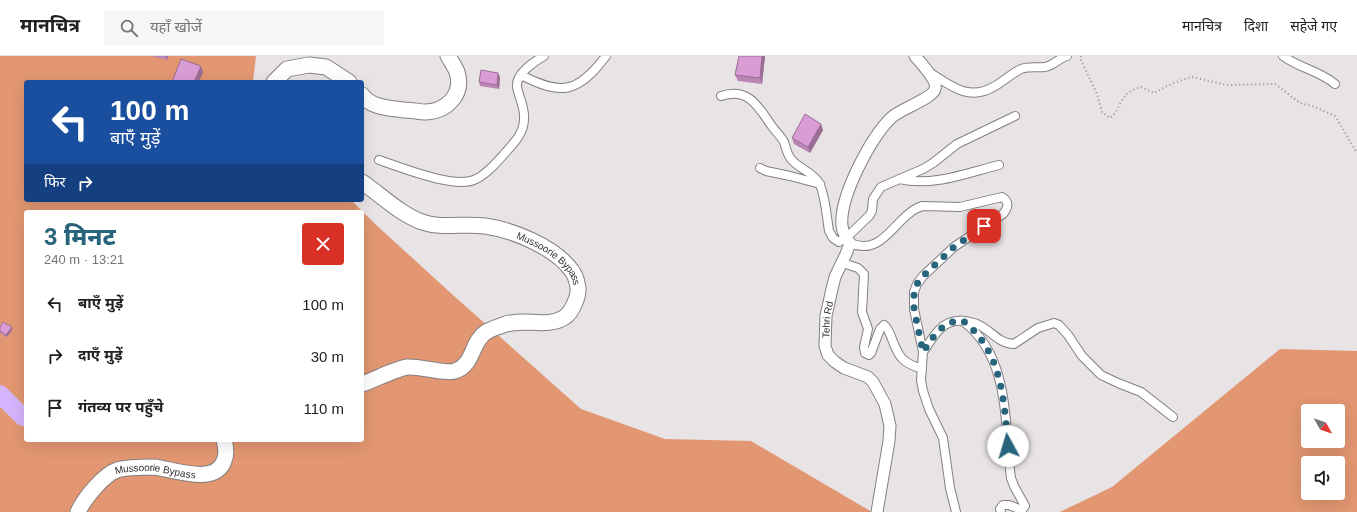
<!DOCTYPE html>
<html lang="hi">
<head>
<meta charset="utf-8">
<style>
	body { margin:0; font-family:Helvetica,"Noto Sans Devanagari",sans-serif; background:#f6f6f6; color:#202124; height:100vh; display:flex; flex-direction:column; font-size:15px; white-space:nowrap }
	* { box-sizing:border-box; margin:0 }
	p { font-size:13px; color:#757577 }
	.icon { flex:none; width:22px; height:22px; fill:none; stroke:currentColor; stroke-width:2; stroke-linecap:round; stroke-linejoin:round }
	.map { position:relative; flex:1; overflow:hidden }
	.side { position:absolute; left:24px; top:154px; width:340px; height:232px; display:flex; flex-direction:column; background:#fff; border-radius:4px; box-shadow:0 4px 16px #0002 }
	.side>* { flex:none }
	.hud { position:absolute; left:24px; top:24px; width:340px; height:122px; border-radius:4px; box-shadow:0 4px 16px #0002; background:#1a4fa0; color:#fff; overflow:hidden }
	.needle { width:26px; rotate:130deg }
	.buttons { position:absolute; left:1301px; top:348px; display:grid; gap:8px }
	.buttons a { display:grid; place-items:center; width:44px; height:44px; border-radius:4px; background:#fff; box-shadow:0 4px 16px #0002; font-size:20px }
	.pin { position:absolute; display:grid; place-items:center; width:34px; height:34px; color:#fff; margin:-17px; border-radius:8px; box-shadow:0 2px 6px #0006 }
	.me { position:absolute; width:44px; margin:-22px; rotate:354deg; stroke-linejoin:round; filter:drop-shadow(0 0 3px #0008) }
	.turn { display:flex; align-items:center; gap:14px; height:84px; padding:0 20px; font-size:18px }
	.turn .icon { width:52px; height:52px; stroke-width:2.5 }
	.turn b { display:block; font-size:28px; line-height:34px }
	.then { display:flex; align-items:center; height:38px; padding:0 20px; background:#0003; gap:8px; font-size:15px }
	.round { display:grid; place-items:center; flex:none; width:42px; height:42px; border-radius:4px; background:#f6f6f6 }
	.summary { display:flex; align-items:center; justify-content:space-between; height:68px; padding:0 20px }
	h1 { font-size:24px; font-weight:800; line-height:30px; color:#28647c }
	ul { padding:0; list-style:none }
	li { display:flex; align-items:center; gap:12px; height:52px; padding:0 20px }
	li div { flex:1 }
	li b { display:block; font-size:15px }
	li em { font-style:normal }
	header { display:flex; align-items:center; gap:24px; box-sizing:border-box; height:56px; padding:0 20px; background:#fff; border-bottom:1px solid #e0e0e0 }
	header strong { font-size:19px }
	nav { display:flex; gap:22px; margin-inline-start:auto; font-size:14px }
	.search { width:280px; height:36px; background:#f6f6f6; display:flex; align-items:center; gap:10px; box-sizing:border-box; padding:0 14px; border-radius:4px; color:#757577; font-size:15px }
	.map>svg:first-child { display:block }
	.forest { fill:#e29671; fill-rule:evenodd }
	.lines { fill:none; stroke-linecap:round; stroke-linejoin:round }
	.river { stroke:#d5b5fe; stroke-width:18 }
	.street-casing { stroke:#847f81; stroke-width:10 }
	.secondary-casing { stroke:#847f81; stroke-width:13 }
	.highway-casing { stroke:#847f81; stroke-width:17 }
	.path { stroke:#928e90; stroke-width:2; stroke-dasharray:1 3; stroke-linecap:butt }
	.street { stroke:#fff; stroke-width:8 }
	.secondary { stroke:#fff; stroke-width:11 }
	.highway { stroke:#fff; stroke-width:15 }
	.wall { fill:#bb86b6 }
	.shaded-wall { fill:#996d94 }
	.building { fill:#da9cd4; stroke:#996d94 }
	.route { stroke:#28647c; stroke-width:7; stroke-dasharray:0 12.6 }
	.labels { text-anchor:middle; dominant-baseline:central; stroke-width:4; stroke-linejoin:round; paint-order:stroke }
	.street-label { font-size:10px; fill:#333031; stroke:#f6f0f2 }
</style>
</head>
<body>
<header>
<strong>मानचित्र</strong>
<div class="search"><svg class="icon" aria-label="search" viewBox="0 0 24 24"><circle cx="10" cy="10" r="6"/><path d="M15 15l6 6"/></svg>यहाँ खोजें</div>
<nav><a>मानचित्र</a><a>दिशा</a><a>सहेजे गए</a></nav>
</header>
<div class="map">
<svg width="1357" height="456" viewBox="0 0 1357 456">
	<rect width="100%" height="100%" fill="#e8e3e5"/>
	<!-- forest -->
	<path class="forest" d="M0,0H256L253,26H26V144H351L374,167L454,240L581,353L665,383L751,385L872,456H0ZM26,156H362V384H26Z
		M1280,293L1357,295V456H1060L1112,431ZM1308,355H1338V385H1308ZM1308,407H1338V437H1308Z"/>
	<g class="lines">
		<!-- river -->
		<path class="river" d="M0,338L23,361"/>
		<!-- street casing -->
		<g class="street-casing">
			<path id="street" d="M1283,0C1299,12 1320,15 1335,28
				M929,16C951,30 969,46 995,30C1004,25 1012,17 1021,13C1029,10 1037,12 1045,11C1053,10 1059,2 1067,0
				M521,19C562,40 578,37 606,0
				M721,40C748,31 758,50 771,69C775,75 781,80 784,86C786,92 787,98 791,103C799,113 813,116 819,127C825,137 827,163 829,175L833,182L839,186L846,182L869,160L872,155L873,143L881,131L923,113L933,107L957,88L1015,60
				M379,104C400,111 456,134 476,123C487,118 497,106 505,97C514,87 524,77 524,63C525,51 519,42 517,31C515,18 535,5 544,0
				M760,112L766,115L790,120L820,128
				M899,123C932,131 967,117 999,109
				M850,187C884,202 895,159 922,150L960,151L1002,141C1010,146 1008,152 1003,158L954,191L923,220L917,228L914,236V253L923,296L921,324L923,335L929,353L943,382L950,432L956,456
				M843,207L858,212L864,218L862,256L868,273L864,291L865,297L869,299L871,297L880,273L884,269C888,272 890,278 892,283C899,302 903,307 922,313
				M964,266C1011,302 1004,370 1011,422L1014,430L1025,450L1022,454L1009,449H1003L1000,453L1001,456
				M923,296C928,289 933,280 939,274C952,260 973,263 987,274C995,280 1003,288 1014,288L1038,272L1054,267L1059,269L1068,279L1082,300L1101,319L1118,327L1141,336L1173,361"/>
		</g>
		<!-- secondary casing -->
		<g class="secondary-casing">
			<g id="secondary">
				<path id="s1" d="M877,456L889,385L890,370L885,348L873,326L868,321L844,312L835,306L828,299L825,290L826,260L832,233L835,221L846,198L850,187C846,182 843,177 842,170C839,141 871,81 892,61C901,53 933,42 935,33C938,25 920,6 915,0"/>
			</g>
		</g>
		<!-- highway casing -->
		<g class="highway-casing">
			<g id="highway">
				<path d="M274,26L287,13L309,9L326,11L349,26"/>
				<path d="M362,39C371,52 390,52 404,54C412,54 419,56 426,56C447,55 464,38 457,16C455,11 451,5 448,0"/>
				<path id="s2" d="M362,126C381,139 400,158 422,166C442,173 464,167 485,170C513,174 555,191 572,215C576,220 577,225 578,232C579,240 572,256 565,261C547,273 523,261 503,269C498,271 491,273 486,276C471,286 474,309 455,315C447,318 419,310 407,311C395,313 374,324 362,328"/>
				<path id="s3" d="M78,456C84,443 103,419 117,414C128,411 143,411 154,411C173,413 215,430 224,405C227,398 226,391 224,384"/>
			</g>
		</g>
		<!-- path -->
		<path class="path" d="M1081,0L1080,2L1097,38L1102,56L1110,62C1119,55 1120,43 1129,36C1133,34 1137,32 1141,31L1154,37L1173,27L1192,21L1227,29L1275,28L1300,47L1315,51L1335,60L1357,97"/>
		<!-- street -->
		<use href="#street" class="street"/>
		<!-- secondary -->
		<use href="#secondary" class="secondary"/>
		<!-- highway -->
		<use href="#highway" class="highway"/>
	</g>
	<!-- wall -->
	<path class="wall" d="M151,0H168L167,4Z
		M739,0H765L762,28L738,25L735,19Z
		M500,21L499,33L480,30L479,26Z
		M823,74L810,97L794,88L792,82Z
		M0,271L12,274L7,281L0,277Z"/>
	<!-- shaded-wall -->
	<path class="shaded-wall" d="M166,0H168L167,4Z
		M762,0H765L762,28L760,22Z
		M201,10L203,16L199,26H194Z
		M498,17L500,21L499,33L497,29Z
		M821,68L823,74L810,97L808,91Z
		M12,271V274L7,281L6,279Z"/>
	<!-- building -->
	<path class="building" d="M739,0H762L760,22L735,19Z
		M181,3L201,10L194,26H172Z
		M481,14L498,17L497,29L479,26Z
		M805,58L821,68L808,91L792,82Z
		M3,266L12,271L6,279L0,275V271Z"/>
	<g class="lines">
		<!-- route -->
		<path class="route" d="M984,170L954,191L923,220L917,228L914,236V253L923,296C934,280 941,266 962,264C1002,294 1004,344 1008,390"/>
	</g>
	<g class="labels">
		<!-- street labels -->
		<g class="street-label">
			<text stroke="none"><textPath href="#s2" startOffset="210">Mussoorie Bypass</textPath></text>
			<text stroke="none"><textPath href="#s1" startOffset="224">Tehri Rd</textPath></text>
			<text stroke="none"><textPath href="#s3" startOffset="97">Mussoorie Bypass</textPath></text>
		</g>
	</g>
</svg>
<div class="buttons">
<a><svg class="needle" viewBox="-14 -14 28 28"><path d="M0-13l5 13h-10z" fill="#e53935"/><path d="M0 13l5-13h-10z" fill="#757577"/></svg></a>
<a><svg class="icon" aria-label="sound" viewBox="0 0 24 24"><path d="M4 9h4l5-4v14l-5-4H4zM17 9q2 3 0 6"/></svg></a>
</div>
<div class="pin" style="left:984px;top:170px;background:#d93025"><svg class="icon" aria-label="arrive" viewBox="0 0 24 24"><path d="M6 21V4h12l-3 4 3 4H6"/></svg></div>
<svg class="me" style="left:1008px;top:390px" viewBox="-20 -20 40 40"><circle r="19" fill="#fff"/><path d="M0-13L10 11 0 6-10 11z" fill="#28647c"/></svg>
<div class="hud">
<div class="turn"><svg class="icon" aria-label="left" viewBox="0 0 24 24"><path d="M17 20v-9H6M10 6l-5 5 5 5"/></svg><div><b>100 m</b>बाएँ मुड़ें</div></div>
<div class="then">फिर<svg class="icon" aria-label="right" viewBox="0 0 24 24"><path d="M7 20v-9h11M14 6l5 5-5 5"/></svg></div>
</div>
<section class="side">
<div class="summary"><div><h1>3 मिनट</h1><p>240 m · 13:21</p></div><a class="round" style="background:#d93025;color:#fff"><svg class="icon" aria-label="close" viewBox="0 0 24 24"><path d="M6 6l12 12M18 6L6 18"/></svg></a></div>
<ul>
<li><svg class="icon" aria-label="left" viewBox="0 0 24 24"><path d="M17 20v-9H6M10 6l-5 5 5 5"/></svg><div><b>बाएँ मुड़ें</b></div><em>100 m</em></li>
<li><svg class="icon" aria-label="right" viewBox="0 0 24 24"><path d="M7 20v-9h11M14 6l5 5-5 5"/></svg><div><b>दाएँ मुड़ें</b></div><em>30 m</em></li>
<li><svg class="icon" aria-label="arrive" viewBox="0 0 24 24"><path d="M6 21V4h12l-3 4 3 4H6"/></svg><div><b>गंतव्य पर पहुँचे</b></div><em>110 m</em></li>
</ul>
</section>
</div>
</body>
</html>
